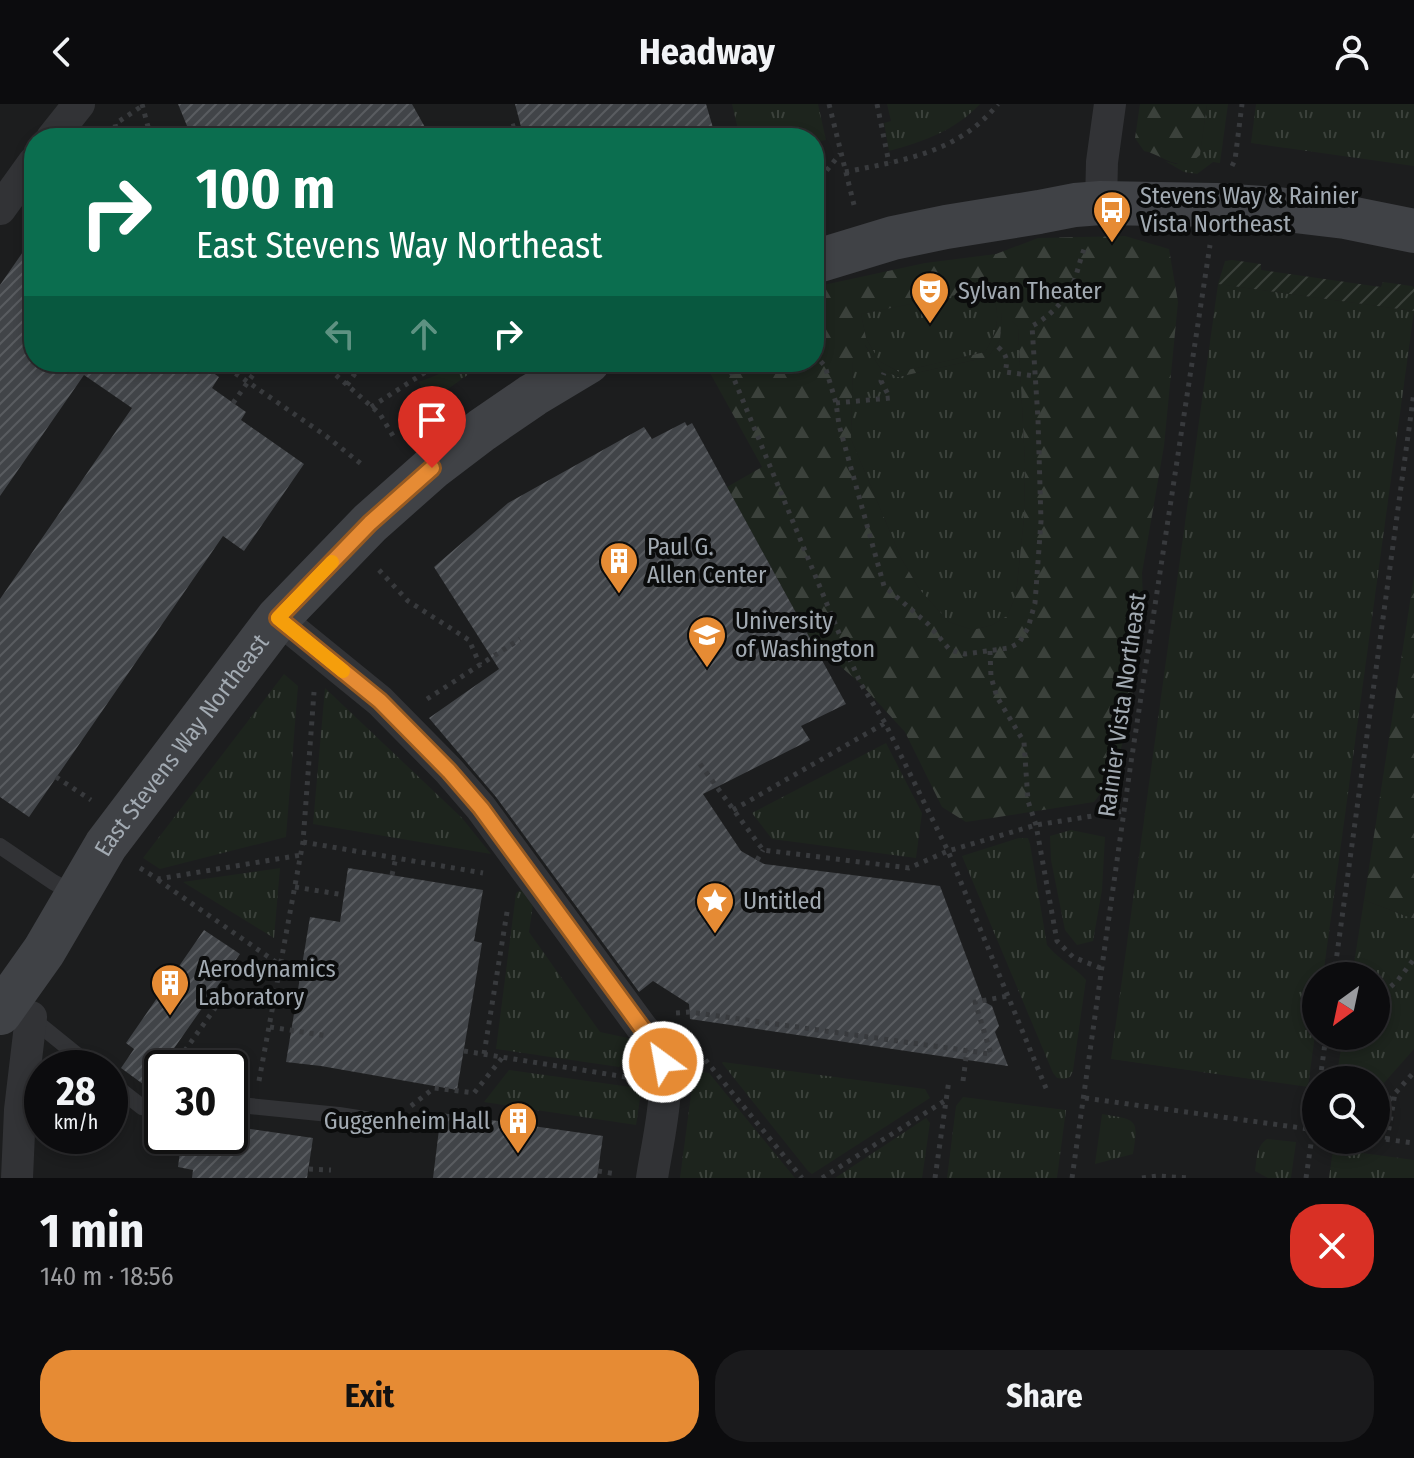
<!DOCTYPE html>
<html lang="en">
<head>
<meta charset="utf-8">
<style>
	body { margin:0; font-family:"Fira Sans Condensed",sans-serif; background:#1a1a1c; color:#f1f3f6; height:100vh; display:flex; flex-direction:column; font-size:30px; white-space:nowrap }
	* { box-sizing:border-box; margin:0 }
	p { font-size:26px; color:#9a9b9e }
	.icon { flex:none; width:44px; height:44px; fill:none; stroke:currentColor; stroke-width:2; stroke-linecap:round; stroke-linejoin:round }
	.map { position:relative; height:1074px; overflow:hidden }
	.panel { display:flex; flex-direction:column; background:#0c0c0e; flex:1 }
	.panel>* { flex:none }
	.hud { position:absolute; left:24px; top:24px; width:800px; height:244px; border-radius:32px; box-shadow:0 4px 12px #0003,0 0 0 2px #2c2c2e; background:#0b6e4f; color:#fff; overflow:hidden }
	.needle { width:52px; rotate:213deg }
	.tools { position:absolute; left:1302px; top:858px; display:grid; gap:16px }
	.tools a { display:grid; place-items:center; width:88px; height:88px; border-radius:50%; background:#0c0c0e; box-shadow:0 4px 12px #0003,0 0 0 2px #2c2c2e; font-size:40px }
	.speed { position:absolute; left:24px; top:946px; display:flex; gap:16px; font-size:40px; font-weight:700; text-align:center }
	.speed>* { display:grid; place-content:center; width:104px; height:104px; border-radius:50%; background:#0c0c0e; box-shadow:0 4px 12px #0003,0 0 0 2px #2c2c2e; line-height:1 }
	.speed small { font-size:20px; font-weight:400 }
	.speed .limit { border:4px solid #111; border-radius:12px; background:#fff; color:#111 }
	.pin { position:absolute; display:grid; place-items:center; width:68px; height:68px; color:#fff; margin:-82px -34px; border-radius:50% 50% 50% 0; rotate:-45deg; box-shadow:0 0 8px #0007 }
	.pin .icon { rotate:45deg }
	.me { position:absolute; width:88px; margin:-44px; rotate:328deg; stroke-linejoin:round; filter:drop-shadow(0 0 6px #0008) }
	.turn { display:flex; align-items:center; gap:28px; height:168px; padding:0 40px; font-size:36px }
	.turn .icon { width:104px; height:104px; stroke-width:2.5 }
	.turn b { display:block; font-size:56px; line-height:68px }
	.lanes { display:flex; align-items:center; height:76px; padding:0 40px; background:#0003; justify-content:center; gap:40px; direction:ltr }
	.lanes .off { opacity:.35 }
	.round { display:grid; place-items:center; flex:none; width:84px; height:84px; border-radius:32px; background:#1a1a1c }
	.headline { display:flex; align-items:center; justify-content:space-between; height:136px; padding:0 40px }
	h1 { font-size:48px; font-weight:700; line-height:60px }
	.button { display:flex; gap:16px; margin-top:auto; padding:16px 40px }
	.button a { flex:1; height:92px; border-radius:32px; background:#e68b34; color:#111; font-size:32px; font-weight:700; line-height:92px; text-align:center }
	.button a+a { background:#1a1a1c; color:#f1f3f6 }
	header { display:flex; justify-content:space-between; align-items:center; height:104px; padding:0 40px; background:#0c0c0e; font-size:36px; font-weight:700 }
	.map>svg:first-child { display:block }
	.built { fill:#1c1d1e; fill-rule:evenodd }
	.grass { fill:url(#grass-tufts) }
	.forest { fill:url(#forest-firs); fill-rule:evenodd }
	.garden { fill:url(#garden-furrows) }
	.building { fill:url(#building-hatch) }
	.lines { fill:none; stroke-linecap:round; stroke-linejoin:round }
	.path { stroke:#383a3d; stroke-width:5; stroke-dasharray:4 6; stroke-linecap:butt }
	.lane { stroke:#323336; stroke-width:16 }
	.street { stroke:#323336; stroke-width:32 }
	.secondary { stroke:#404246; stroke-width:44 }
	.route-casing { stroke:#965a22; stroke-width:20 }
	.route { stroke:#e68b34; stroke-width:14 }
	.slow { stroke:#f59e0b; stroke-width:14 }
	.labels { text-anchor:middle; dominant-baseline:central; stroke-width:8; stroke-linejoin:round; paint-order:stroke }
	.poi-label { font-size:24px; fill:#a2aab2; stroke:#0b0c0c; text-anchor:start }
	.street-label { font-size:24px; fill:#a2aab2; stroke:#0b0c0c }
</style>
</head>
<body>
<header><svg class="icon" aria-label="back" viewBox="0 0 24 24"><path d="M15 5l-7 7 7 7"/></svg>Headway<svg class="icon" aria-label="person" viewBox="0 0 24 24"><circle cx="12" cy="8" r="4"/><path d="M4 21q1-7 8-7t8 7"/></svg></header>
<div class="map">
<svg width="1414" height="1074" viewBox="0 0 1414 1074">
	<defs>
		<pattern id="grass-tufts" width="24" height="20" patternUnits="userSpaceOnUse" patternTransform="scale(2)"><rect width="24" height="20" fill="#1d241d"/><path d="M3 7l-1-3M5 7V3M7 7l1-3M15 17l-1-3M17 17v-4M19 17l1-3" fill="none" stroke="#3b413b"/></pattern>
		<pattern id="forest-firs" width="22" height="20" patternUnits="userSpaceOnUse" patternTransform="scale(2)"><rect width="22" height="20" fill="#1d241d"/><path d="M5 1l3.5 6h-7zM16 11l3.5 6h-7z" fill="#3b413b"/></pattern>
		<pattern id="garden-furrows" width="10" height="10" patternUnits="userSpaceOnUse" patternTransform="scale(2)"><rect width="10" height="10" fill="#1d241d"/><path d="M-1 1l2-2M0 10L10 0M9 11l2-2" fill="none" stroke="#3b413b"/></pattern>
		<pattern id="building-hatch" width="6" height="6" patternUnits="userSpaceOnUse" patternTransform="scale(2)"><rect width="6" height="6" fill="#414448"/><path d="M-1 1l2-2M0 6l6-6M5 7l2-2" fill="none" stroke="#595c60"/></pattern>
	</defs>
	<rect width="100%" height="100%" fill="#101012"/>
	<!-- built -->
	<path class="built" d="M0,0H1414V1074H0ZM34,34H814V258H34ZM1316,872H1376V932H1316ZM42,964H110V1032H42ZM162,964H230V1032H162ZM1316,976H1376V1036H1316Z"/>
	<!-- grass -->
	<path class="grass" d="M732,0H818L826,36L814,38L818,52L814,53V34H740Z
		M887,0H980C956,26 923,38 889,47L884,19L891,17Z
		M1207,0H1228L1220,59L1213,58L1197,70L1184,68L1165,57L1176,60L1200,50Z
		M1256,0H1414V62L1251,39Z
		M1218,180L1414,207L1323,872H1316V923L1308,983L1111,955Z
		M991,184C1000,210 1000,224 985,248L899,268L879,257L866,234L861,210Z
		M1002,207L1018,223L1025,360L1024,414L1016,491L1007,512L992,521L973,526L949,518L920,486L901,454L851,335L853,255L864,240L881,265L898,273L988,253L1000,236Z
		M458,258H486L428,299L419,278L437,271Z
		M284,570L298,582L286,733L160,765L143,754Z
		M325,584L462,714L491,750L313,720Z
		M886,639L922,709L916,754L772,735L752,709Z
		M1071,726L1105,733L1102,786L1093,837L1077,841L1065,826L1051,756L1050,732Z
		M1019,734H1028L1030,740L1047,841C1059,856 1074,862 1086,876L1073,967L1070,973L1064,975L1057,974L1053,969L962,752Z
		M280,764L274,834L183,778Z
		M522,785L533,801L529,828L600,928L628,934L639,949L619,963L496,945L516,789Z
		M1364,796L1414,815V945L1376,988V976H1336L1343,932H1376V872H1352Z
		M723,958L925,985L930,994L812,1070L808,1067L722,959Z
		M509,966L638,984L641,988L636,1021L484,998Z
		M703,968L709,969L795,1074H680L693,975Z
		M963,993L1066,1006L1057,1074H947L956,1002Z
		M1102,1010C1137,1016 1139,1014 1133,1050L1095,1060Z
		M926,1014L930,1019L922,1074H835Z
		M1267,1035L1296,1038L1291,1074H1268L1255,1067C1257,1056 1256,1042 1267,1035Z
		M1333,1045L1414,1056V1074H1329Z"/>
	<!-- forest -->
	<path class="forest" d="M1140,0H1207L1200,51C1178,71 1165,51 1144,47L1135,34Z
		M1125,132L1169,145L1178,198L1164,342L1142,469L1144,523L1122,560L1135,575L1126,627L1113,673L1094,698L966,718L942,703L905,628L861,580L812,538L727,383L762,363L704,258H814V183L925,159L996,150L1038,134ZM991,184C1000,210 1000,224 985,248L899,268L879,257L866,234L861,210ZM1002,208L1018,223L1025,360L1024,414L1016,491L1007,512L992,521L973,526L949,518L920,486L901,454L851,335L853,255L865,241L881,265L898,273L988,253L1000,236Z
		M1414,472V815L1364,796Z"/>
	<!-- garden -->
	<path class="garden" d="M1232,156L1261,160V166L1381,183L1383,178L1412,182L1414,184V207L1218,180L1225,157Z"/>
	<!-- building -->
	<path class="building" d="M178,0H412L431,34H192Z
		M515,0H706L716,34H524Z
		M34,132V258H198L219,273L212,284L246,308L241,316L304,360L244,447L223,432L29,713L0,693V495L132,304L84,271L0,392V181Z
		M685,318L687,322L692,319L846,600L801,622L810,636L703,690L741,747L764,760L940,782L983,897L992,902L999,922L995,928L1008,962L690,915L689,900L653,877L639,888L496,693L429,614L499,565L434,463L508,399L644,323L652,335Z
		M348,764L483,786L474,837L482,839L457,986L321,962L286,958L310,813L340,818Z
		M204,826L240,850L147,983L121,964L134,945L126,939Z
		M441,1009L603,1032L597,1074H433Z
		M230,1022L313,1034L307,1074H192L193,1066L178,1063L182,1032H230Z"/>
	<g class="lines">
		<!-- path -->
		<path class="path" d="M142,0L151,34
			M829,0L855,105
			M877,0L889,59
			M118,34L115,20L142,2
			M497,34L501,26L520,20
			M1232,62L1235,56L1242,0
			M845,68C904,56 958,49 998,0
			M814,82L840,50
			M998,243C1007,251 1008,256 1005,268L1035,272
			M814,250L825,262L836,299L839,321L884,482L928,520L950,546L965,550L1009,544L1019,539L1028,524L1035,499L1041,417L1038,315L1032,222C1047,214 1061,201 1070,185C1078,172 1079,155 1086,141
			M219,258L326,332L365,363
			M321,258L380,310L396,337
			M727,258L848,551L861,580L885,619L948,747L1048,989
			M206,263L209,258
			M347,281L363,258
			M233,299L262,258
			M836,299L890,294L881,277L884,269
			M371,303L441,258
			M379,466L408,497L469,536L480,561
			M990,547L991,573L997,593L1024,638L1028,697L1036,721L1057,837L1073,853L1103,865
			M427,595L520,535
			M700,660L763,746L909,764L948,747L1036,721L1124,707
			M56,673L91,696
			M733,706L885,619
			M303,738L483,769
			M757,756L763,746
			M140,764L158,775L301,751
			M392,771L396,753
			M158,776L280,861L301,869
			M295,783L344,791
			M1334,872L1414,288
			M1376,896L1398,876L1414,855
			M676,909L689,908L991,950L975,898L1008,892
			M270,923L328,932
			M1325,943L1337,932
			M464,947L632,974
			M699,948L802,1074
			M484,950L508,802
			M175,964L176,959L223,893L214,886
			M1320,976L1326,932
			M259,977L303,738L314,588
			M963,977L967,946
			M1085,994L1316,1026
			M411,1002L434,984L474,989L502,954
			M1376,1011L1414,968
			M1376,1034L1414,1039
			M1387,1036L1395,989
			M309,1065L331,1066
			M598,1067L616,1070
			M822,1074L946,996
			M935,1074L949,976
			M1072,1074L1130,665L1210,141
			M1142,1074L1157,1072L1190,1074
			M1306,1074L1316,1005"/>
		<!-- lane -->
		<path class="lane" d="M0,742L53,778L75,790
			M30,913L93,964
			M110,978L142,1003L159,992H162
			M230,1000L339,1011L390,1019"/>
		<!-- street -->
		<path class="street" d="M52,34L79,0
			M1101,99L1102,58L1110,0
			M0,105L34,58
			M278,514L380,597L449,667L481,704L642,924C647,930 655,936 659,943C674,973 657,1040 652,1074
			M17,1074L20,1006L31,913"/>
		<!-- secondary -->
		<g class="secondary">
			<path d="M814,158L893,134L946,123L1039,108L1075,101L1101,99L1216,101L1278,105L1345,113L1414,127"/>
			<path id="s1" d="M0,909L44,847L106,741L278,514L370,419L432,364L482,326L533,291L588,258"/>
		</g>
	</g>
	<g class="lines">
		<!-- route casing -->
		<g class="route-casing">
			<path id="route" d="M432,364L370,419L278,514L380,597L449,667L481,704L642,924L658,941L663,958"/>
		</g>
		<!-- route -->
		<use href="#route" class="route"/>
		<!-- slow -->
		<path class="slow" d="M332,458L278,514L343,567"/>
	</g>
	<!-- icons -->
	<defs>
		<g id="bus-pin" transform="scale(2)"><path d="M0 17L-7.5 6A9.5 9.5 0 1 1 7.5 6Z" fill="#e68b34" stroke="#0b0c0c"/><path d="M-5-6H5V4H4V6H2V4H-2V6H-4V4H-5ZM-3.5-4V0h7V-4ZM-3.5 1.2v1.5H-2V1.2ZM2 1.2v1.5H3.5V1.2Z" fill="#fff"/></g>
		<g id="theatre-pin" transform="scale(2)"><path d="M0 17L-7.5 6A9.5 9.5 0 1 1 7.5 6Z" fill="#e68b34" stroke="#0b0c0c"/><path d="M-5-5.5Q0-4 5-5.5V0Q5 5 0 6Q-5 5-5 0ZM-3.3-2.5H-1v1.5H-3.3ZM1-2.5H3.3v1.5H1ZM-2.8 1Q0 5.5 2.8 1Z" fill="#fff"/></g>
		<g id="building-pin" transform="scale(2)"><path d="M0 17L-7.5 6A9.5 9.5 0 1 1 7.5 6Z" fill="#e68b34" stroke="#0b0c0c"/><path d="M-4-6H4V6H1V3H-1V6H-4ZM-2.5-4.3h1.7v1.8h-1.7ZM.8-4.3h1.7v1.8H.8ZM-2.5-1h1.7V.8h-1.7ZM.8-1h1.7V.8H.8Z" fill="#fff"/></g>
		<g id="university-pin" transform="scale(2)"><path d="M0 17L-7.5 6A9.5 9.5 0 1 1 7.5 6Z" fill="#e68b34" stroke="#0b0c0c"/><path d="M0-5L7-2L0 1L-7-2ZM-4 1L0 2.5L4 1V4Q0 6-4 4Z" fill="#fff"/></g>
		<g id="sight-pin" transform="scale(2)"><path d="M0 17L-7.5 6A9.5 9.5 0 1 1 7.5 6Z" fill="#e68b34" stroke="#0b0c0c"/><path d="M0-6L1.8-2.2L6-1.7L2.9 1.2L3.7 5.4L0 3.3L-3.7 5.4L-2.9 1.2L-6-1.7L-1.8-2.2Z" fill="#fff"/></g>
	</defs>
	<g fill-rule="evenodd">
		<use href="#bus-pin" x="1112" y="106"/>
		<use href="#theatre-pin" x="930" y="187"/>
		<use href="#building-pin" x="619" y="457"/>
		<use href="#university-pin" x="707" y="531"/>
		<use href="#sight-pin" x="715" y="797"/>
		<use href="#building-pin" x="170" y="879"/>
		<use href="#building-pin" x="518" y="1017"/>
	</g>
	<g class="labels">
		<!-- poi labels -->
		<g class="poi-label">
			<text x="1140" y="92">Stevens Way &amp; Rainier<tspan x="1140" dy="28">Vista Northeast</tspan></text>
			<text x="958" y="187">Sylvan Theater</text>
			<text x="647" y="443">Paul G.<tspan x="647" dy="28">Allen Center</tspan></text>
			<text x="735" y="517">University<tspan x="735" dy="28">of Washington</tspan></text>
			<text x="743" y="797">Untitled</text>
			<text x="198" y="865">Aerodynamics<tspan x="198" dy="28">Laboratory</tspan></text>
			<text x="490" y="1017" text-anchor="end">Guggenheim Hall</text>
		</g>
		<!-- street labels -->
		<g class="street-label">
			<text transform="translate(1122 601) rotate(-82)">Rainier Vista Northeast</text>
			<text stroke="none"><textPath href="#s1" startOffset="324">East Stevens Way Northeast</textPath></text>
		</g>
	</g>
</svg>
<div class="tools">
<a><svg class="needle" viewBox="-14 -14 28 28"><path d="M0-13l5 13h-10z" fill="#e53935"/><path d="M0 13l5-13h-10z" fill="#9a9b9e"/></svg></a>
<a><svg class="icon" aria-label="search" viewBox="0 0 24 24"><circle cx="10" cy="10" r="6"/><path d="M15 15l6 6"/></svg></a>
</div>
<div class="speed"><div>28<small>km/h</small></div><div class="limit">30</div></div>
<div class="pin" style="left:432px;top:364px;background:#d93025"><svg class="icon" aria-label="arrive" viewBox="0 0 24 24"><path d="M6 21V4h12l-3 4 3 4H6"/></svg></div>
<svg class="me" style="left:663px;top:958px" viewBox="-20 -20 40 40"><circle r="17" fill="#e68b34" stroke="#fff" stroke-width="3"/><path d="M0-11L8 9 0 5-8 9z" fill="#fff"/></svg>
<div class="hud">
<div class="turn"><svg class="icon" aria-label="right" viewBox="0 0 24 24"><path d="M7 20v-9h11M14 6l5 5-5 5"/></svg><div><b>100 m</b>East Stevens Way Northeast</div></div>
<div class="lanes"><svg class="icon off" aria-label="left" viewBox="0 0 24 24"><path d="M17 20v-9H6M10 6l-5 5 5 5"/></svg><svg class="icon off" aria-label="ahead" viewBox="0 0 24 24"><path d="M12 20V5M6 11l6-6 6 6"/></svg><svg class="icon" aria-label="right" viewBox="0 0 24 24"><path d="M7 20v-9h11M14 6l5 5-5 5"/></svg></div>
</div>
</div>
<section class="panel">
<div class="headline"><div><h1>1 min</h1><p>140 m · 18:56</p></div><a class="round" style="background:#d93025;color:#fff"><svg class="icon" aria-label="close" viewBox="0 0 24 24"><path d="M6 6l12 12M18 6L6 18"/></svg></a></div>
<div class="button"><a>Exit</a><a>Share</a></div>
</section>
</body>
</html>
